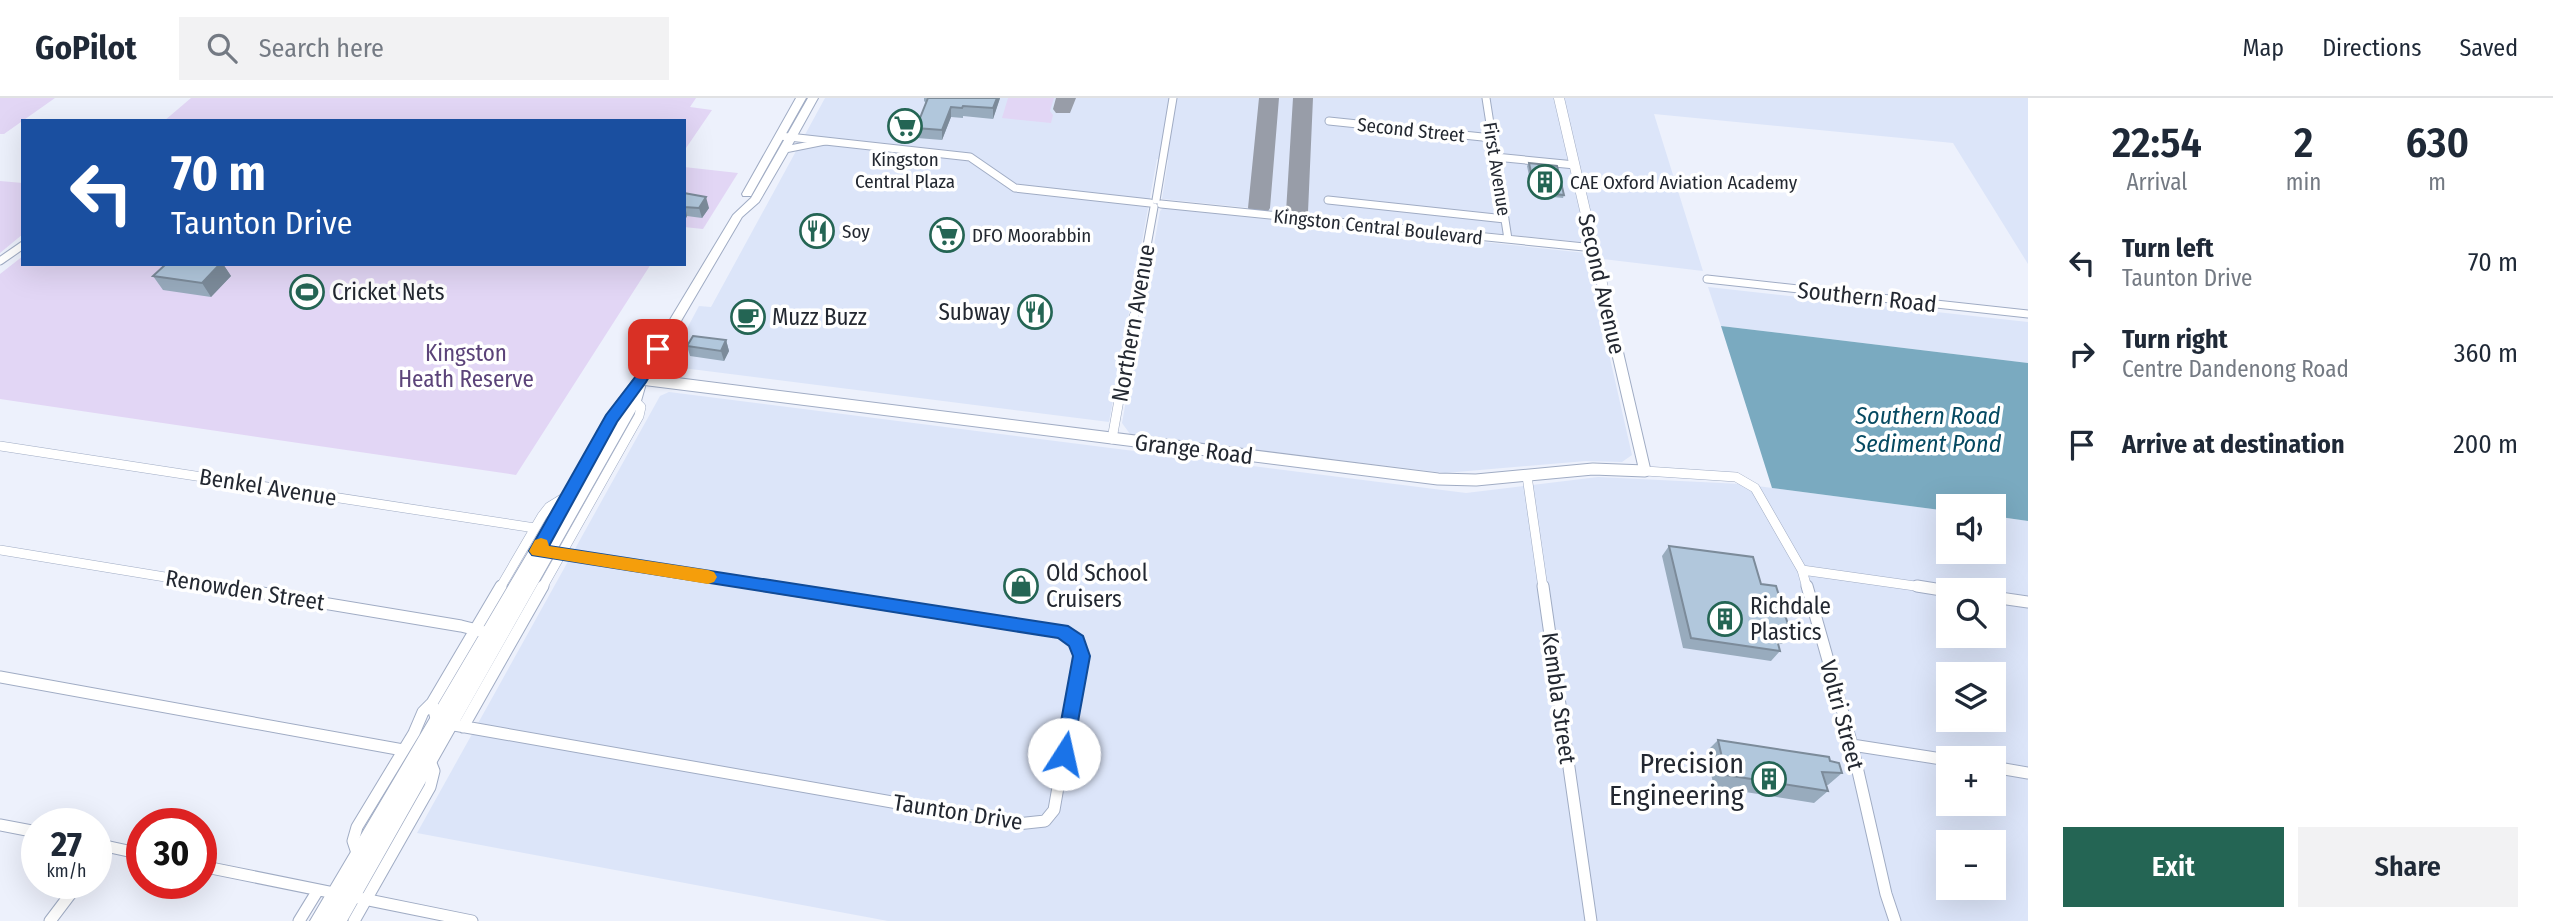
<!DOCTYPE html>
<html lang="en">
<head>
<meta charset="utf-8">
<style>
	body { margin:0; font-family:"Fira Sans Condensed",sans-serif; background:#f2f2f3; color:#1f2937; height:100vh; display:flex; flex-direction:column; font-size:26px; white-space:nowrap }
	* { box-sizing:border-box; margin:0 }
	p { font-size:23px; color:#747a83 }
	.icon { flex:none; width:38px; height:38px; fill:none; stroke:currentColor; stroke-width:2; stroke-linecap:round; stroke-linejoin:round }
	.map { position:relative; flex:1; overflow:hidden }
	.details { display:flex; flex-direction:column; background:#fff; width:525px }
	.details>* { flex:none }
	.hud { position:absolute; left:21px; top:21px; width:665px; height:147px; border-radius:0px; box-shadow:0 7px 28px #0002; background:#1a4fa0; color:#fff; overflow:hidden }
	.tools { position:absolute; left:1936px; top:396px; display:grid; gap:14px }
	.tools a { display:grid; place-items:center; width:70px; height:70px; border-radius:0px; background:#fff; box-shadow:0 7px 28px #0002; font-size:35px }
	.speed { position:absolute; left:21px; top:710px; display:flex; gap:14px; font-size:35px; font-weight:700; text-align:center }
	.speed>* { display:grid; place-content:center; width:91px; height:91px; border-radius:50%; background:#fff; box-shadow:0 7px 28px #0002; line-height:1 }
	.speed small { font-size:18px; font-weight:400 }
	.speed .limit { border:10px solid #d22; background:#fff; color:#111 }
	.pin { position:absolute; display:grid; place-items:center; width:60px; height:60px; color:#fff; margin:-30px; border-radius:14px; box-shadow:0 4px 10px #0006 }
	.me { position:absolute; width:77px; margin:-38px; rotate:10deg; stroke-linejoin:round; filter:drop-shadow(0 0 5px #0008) }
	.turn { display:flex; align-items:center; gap:24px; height:147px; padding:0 35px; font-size:32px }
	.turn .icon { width:91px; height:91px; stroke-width:2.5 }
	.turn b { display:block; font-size:49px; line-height:60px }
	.eta { display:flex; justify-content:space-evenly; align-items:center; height:119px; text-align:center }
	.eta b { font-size:42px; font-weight:600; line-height:49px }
	.cta { display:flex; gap:14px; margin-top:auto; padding:14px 35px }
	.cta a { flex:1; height:80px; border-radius:0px; background:#246554; color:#fff; font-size:28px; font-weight:600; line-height:80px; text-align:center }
	.cta a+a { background:#f2f2f3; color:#1f2937 }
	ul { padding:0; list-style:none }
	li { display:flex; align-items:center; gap:21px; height:91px; padding:0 35px }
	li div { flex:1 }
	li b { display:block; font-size:26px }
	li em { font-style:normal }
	header { display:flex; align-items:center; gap:42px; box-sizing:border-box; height:98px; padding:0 35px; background:#fff; border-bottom:2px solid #e0e1e3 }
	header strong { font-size:33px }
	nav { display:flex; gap:38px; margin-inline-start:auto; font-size:24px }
	.search { width:490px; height:63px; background:#f2f2f3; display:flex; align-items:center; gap:18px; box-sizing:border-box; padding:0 24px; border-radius:0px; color:#747a83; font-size:26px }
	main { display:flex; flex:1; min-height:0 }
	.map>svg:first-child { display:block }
	.built { fill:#dce5f9; fill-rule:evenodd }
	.green { fill:#e2d6f5 }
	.water { fill:#7aaac0 }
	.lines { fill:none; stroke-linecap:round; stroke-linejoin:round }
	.taxiway { fill:#989da8; fill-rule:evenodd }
	.minor-far2-casing { stroke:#a0acc4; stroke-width:9 }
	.minor-far1-casing { stroke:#a0acc4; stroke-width:10 }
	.minor-casing { stroke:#a0acc4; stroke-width:13 }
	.secondary-far1-casing { stroke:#a0acc4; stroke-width:11 }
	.secondary-casing { stroke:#a0acc4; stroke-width:13 }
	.primary-casing { stroke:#a0acc4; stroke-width:2 }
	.minor-far2 { stroke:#fff; stroke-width:7 }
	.minor-far1 { stroke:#fff; stroke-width:9 }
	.minor { stroke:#fff; stroke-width:11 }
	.secondary-far1 { stroke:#fff; stroke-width:10 }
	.secondary { stroke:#fff; stroke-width:11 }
	.primary { fill:#fff; fill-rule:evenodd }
	.wall { fill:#98abbd }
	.shaded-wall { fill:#7c8b9a }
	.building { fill:#b1c7dc; stroke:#7c8b9a; stroke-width:2 }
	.route { fill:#1a73e8; stroke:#114b97; stroke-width:2 }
	.slow { fill:#f59e0b }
	.labels { text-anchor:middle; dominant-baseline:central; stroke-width:7; stroke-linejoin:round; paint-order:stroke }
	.far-street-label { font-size:19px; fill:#232831; stroke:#fff }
	.far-poi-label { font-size:19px; fill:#232831; stroke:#fff; text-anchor:start }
	.street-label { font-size:23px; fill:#232831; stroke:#fff }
	.poi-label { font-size:23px; fill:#232831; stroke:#fff; text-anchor:start }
	.park-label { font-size:23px; fill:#5b4379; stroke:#fff }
	.water-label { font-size:24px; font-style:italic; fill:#054961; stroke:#fff }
	.near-poi-label { font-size:28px; fill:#232831; stroke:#fff; text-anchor:end }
</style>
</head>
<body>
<header>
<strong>GoPilot</strong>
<div class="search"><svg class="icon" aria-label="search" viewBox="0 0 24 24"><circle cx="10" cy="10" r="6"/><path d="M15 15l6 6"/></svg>Search here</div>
<nav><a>Map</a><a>Directions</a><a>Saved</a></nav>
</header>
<main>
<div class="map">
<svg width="2028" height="823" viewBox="0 0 2028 823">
	<rect width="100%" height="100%" fill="#edf1fc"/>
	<!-- built -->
	<path class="built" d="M825,0H2028V166L1953,45L1654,16L1703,173L1603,161L1599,146L1162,101L1168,62L1157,61L1109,324L667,268L699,208L711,209Z
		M1163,110L1586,155L1632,357L1622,364L1586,363L1445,375L1130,336L1122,325L1160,113Z
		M1708,189L2028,224V265L1721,228Z
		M669,294L1466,395L1598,379L1742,386L1948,413V453H1993V418L2028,423V823H888L417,735L660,298ZM1948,492H1993V537H1948ZM1948,576H1993V621H1948ZM1948,660H1993V705H1948ZM1948,744H1993V789H1948Z"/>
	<!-- green -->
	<path class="green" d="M0,0H55L4,36H0Z
		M191,0H696L690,9L712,12L684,53V23H164Z
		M1008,0H1054L1050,13L1053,17L1051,25L1002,20Z
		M684,69L738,75L703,131L684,129Z
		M0,83L23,85V136L0,155Z
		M23,158V166H651L516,377L0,301V176Z"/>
	<!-- water -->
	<path class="water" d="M1721,228L2028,265V423L1993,418V408H1948V413L1772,390Z"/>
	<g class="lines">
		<!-- taxiway -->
		<path class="taxiway" d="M1056,0H1076L1070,15H1056L1053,11Z
			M1259,0H1279L1270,110L1267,115H1251L1248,110Z
			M1293,0H1313L1308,114L1305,119H1289L1286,114Z"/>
		<!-- minor-far2 casing -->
		<g class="minor-far2-casing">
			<path id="minor-far2" d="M1486,0L1508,141
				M1329,23L1492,40
				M780,38L970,59L1015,90L1150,105
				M1495,59L1575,67
				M1156,102L1173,0
				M1328,102L1505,121
				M1161,106L1594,150
				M0,163L23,147
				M1707,181L2028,216
				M1134,220L1154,109"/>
		</g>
		<!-- minor-far1 casing -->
		<g class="minor-far1-casing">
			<path id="minor-far1" d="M1112,341L1134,218
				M0,348L535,430
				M1645,373L1736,379L1755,390L1802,472L1807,490
				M1527,378L1543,490
				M0,452L232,490
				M545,454L778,490
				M1802,472L1929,490
				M500,490L542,418L549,409L570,396
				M542,490L639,318L641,309L635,303"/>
		</g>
		<!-- minor casing -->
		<g class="minor-casing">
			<path id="minor" d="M221,488L461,528L489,535
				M1543,488L1591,823
				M1807,488L1852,647L1886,796L1895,823
				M1917,488L1948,493
				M1993,499L2028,504
				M0,579L403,652
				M432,605L437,624L1017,726L1045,723L1054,712L1081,557L1077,543L1067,535L767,488
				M463,629L543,488
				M1852,647L1948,662
				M1993,669L2028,675
				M0,727L37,734
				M96,746L142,756
				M358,758L353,743L357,729L414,635L423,614L432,605L501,488
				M96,762L106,748
				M201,768L472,823
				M50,823L78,786
				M299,823L318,792
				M354,823L430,689L434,673L430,663"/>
		</g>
		<!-- secondary-far1 casing -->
		<g class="secondary-far1-casing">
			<path id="secondary-far1" d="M1559,0L1610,220"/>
		</g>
		<!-- secondary casing -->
		<g class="secondary-casing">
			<path id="secondary" d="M641,281L1438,381L1476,382L1593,371L1645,373L1609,218"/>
		</g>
		<!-- primary casing -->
		<g class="primary-casing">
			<path id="primary" d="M796,0H806L752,96L751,98H743L742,96Z
				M808,0H818L792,47L828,40L833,43L828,46L788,54L759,104L742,119L644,286L645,289L641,303L347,823H310L565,392L606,318L636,278L733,117L751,100Z"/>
		</g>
		<!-- minor-far2 -->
		<use href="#minor-far2" class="minor-far2"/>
		<!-- minor-far1 -->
		<use href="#minor-far1" class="minor-far1"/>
		<!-- minor -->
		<use href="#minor" class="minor"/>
		<!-- secondary-far1 -->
		<use href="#secondary-far1" class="secondary-far1"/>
		<!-- secondary -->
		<use href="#secondary" class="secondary"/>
		<!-- primary -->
		<use href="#primary" class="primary"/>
	</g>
	<!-- wall -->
	<path class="wall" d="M924,0H1000L993,21L963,18V20L951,19L942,42L917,40L916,30L926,5L924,3Z
		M1529,65L1564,97L1563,100L1533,97L1527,68Z
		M684,95L709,110L702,120L687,118L684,124Z
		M166,166H223L231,178L211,199L163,192L153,178Z
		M726,242L729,253L724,263L690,258L687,248Z
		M1669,448L1761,486L1791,536L1782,546L1778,545L1780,553L1771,563L1683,550L1662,458Z
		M1718,642L1830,663L1842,675L1828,687H1826L1828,693L1814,705L1714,689L1706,654Z"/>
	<!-- shaded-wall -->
	<path class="shaded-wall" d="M997,0H1000L993,21V10Z
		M951,9V19L942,42V32Z
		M706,99L709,110L702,120L699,110Z
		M685,108L687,118L684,124V109Z
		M220,166H223L231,178L211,199L202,185Z
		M726,242L729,253L724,263L721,253Z"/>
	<!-- building -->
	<path class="building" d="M928,0H997L993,10L963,8L962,10L951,9L942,32L916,30Z
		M1529,65L1557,68L1564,97L1535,94Z
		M684,95L706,99L699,110L684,109Z
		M166,166H220L202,185L153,178Z
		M693,238L726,242L721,253L687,248Z
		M1669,448L1753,459L1761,486L1776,488L1791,536L1775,534L1780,553L1691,540Z
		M1718,642L1829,659L1830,663L1839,665L1842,675L1822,674L1828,693L1726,677Z"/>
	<!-- route -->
	<path class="route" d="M658,246L665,251L646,284L617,324L549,448L1068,528L1083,538L1090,558L1071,662L1064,664L1058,662L1055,656L1073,558L1069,548L1058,540L532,457L529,453L532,448L606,317L636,278L653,247Z"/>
	<!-- slow -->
	<path class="slow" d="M541,440L547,442L549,448L708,472L714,474L717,479L714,484L708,486L532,457L529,453L535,442Z"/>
	<!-- icons -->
	<defs>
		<g id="supermarket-ring" transform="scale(1.75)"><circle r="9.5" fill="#fff" stroke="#246554" stroke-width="1.5"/><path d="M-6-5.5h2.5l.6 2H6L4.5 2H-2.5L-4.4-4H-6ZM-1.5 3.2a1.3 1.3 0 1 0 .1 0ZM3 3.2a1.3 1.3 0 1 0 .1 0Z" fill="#246554"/></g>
		<g id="building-ring" transform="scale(1.75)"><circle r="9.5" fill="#fff" stroke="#246554" stroke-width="1.5"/><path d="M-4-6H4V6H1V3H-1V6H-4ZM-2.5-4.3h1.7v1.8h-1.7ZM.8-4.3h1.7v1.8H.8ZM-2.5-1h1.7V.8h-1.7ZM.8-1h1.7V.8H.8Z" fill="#246554"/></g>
		<g id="restaurant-ring" transform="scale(1.75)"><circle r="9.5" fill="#fff" stroke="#246554" stroke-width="1.5"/><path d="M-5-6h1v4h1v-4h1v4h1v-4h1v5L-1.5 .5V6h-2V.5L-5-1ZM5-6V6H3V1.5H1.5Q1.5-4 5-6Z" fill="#246554"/></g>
		<g id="stadium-ring" transform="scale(1.75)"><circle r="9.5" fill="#fff" stroke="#246554" stroke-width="1.5"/><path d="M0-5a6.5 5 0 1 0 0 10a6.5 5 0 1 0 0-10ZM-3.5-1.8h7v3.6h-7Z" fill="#246554"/></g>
		<g id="cafe-ring" transform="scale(1.75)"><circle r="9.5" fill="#fff" stroke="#246554" stroke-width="1.5"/><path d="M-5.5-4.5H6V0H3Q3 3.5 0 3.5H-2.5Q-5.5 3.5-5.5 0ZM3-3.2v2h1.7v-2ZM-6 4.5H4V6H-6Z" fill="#246554"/></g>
		<g id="shop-ring" transform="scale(1.75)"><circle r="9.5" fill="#fff" stroke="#246554" stroke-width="1.5"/><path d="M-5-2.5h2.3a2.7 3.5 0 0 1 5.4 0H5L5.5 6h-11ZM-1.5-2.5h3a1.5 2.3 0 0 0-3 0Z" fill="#246554"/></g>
	</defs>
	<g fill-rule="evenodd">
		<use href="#supermarket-ring" x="905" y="28"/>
		<use href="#building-ring" x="1545" y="84"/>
		<use href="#restaurant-ring" x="817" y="133"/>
		<use href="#supermarket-ring" x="947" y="137"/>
		<use href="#stadium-ring" x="307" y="194"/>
		<use href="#restaurant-ring" x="1035" y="214"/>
		<use href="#cafe-ring" x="748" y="219"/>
		<use href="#shop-ring" x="1021" y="488"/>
		<use href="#building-ring" x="1725" y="521"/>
		<use href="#building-ring" x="1769" y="681"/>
	</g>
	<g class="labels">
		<!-- far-street labels -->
		<g class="far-street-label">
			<text transform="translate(1411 32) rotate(6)">Second Street</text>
			<text transform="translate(1497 71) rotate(81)">First Avenue</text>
			<text transform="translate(1378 129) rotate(6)">Kingston Central Boulevard</text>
		</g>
		<!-- far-poi labels -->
		<g class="far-poi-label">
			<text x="905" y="61" text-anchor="middle">Kingston<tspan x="905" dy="22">Central Plaza</tspan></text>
			<text x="1570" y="84">CAE Oxford Aviation Academy</text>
			<text x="842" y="133">Soy</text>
			<text x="972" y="137">DFO Moorabbin</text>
		</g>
		<!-- street labels -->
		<g class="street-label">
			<text transform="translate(1602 186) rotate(77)">Second Avenue</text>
			<text transform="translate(1867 199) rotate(6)">Southern Road</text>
			<text transform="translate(1133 225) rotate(-80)">Northern Avenue</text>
			<text transform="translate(1194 351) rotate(7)">Grange Road</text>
			<text transform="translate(268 389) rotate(9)">Benkel Avenue</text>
			<text transform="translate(245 492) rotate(9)">Renowden Street</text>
			<text transform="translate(1559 600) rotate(82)">Kembla Street</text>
			<text transform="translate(1842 617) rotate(75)">Voltri Street</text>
			<text transform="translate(958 714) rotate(9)">Taunton Drive</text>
		</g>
		<!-- poi labels -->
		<g class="poi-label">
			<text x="332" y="194">Cricket Nets</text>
			<text x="1010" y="214" text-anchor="end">Subway</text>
			<text x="772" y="219">Muzz Buzz</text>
			<text x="1046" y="475">Old School<tspan x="1046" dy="26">Cruisers</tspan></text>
			<text x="1750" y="508">Richdale<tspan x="1750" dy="26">Plastics</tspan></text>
		</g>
		<!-- park labels -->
		<g class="park-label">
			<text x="466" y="255">Kingston<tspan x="466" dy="26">Heath Reserve</tspan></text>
		</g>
		<!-- water labels -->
		<g class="water-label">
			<text x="1928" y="318">Southern Road<tspan x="1928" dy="28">Sediment Pond</tspan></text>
		</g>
		<!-- near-poi labels -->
		<g class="near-poi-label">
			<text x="1744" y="665">Precision<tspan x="1744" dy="32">Engineering</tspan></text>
		</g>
	</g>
</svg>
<div class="tools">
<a><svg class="icon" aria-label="sound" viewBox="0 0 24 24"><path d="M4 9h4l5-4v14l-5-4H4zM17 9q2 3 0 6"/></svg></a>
<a><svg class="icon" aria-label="search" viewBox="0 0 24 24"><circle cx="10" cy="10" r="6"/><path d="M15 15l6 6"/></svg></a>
<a><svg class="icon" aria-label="layers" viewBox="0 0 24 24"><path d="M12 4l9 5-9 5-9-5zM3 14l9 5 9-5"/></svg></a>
<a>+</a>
<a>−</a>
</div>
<div class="speed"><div>27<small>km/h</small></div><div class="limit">30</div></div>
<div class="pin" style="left:658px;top:251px;background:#d93025"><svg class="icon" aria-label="arrive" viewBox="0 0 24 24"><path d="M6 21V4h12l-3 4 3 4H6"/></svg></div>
<svg class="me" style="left:1064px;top:656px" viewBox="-20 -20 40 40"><circle r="19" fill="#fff"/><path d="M0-13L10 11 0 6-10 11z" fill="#1a73e8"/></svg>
<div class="hud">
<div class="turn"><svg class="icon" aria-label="left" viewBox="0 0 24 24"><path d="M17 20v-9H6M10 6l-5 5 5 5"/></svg><div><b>70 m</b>Taunton Drive</div></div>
</div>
</div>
<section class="details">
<div class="eta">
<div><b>22:54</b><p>Arrival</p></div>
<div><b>2</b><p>min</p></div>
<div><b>630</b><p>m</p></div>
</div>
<ul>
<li><svg class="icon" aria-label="left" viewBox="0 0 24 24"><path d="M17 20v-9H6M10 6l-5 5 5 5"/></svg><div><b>Turn left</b><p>Taunton Drive</p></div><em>70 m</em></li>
<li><svg class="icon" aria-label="right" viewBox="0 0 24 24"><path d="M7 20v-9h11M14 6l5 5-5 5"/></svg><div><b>Turn right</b><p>Centre Dandenong Road</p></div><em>360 m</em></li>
<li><svg class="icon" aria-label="arrive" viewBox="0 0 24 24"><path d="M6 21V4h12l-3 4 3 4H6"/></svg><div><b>Arrive at destination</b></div><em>200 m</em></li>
</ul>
<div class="cta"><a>Exit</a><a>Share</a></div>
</section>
</main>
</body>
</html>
